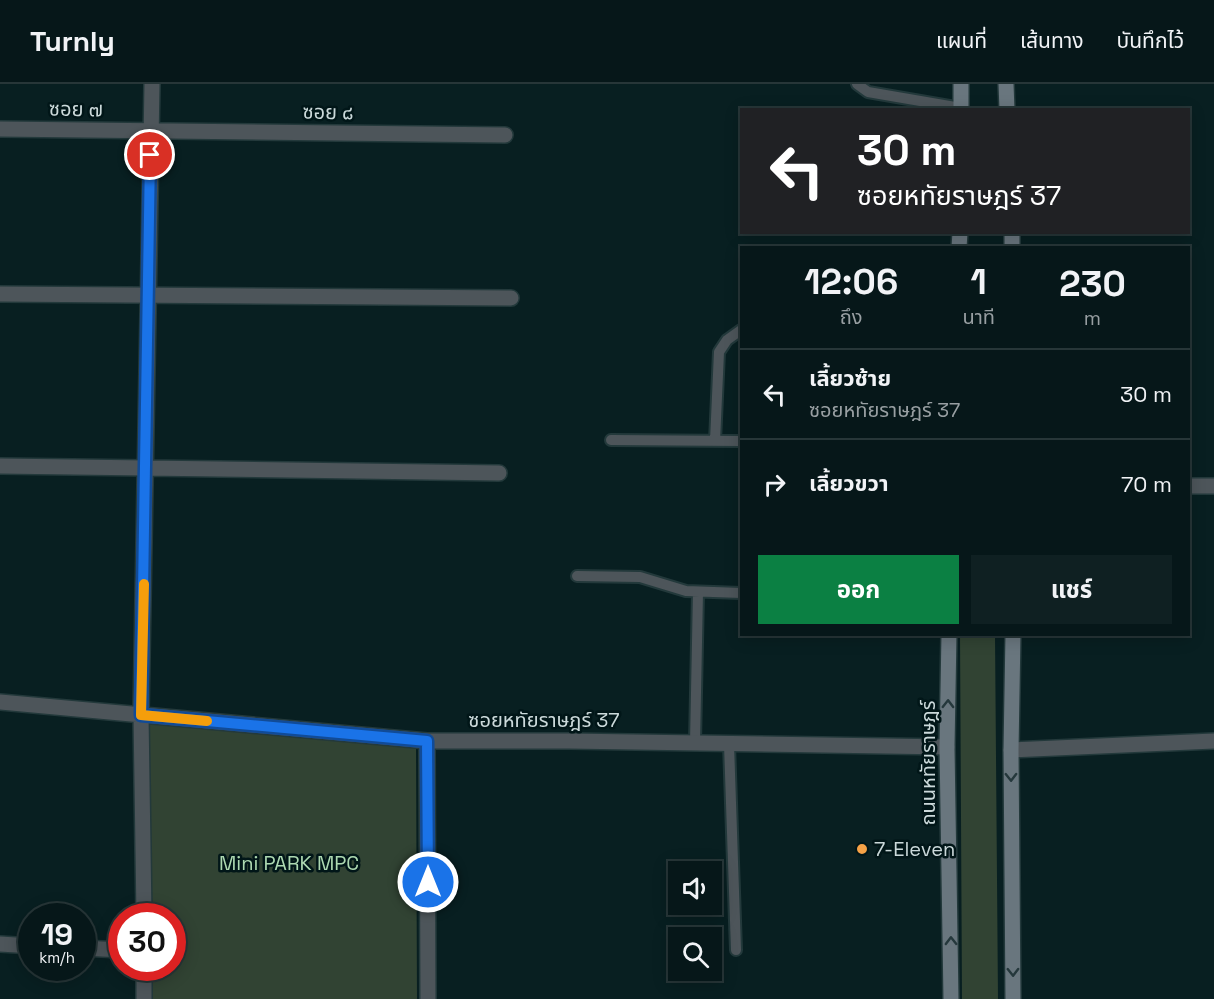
<!DOCTYPE html>
<html lang="th">
<head>
<meta charset="utf-8">
<style>
	body { margin:0; font-family:"Space Grotesk","Noto Sans Thai",sans-serif; background:#0f2022; color:#f1f3f6; height:100vh; display:flex; flex-direction:column; font-size:22px; white-space:nowrap }
	* { box-sizing:border-box; margin:0 }
	p { font-size:20px; color:#989fa2 }
	.icon { flex:none; width:33px; height:33px; fill:none; stroke:currentColor; stroke-width:2; stroke-linecap:round; stroke-linejoin:round }
	.map { position:relative; flex:1; overflow:hidden }
	.details { position:absolute; left:740px; top:162px; width:450px; height:390px; display:flex; flex-direction:column; background:#061719; border-radius:0px; box-shadow:0 3px 15px #0003,0 0 0 2px #273638 }
	.details>* { flex:none }
	.hud { position:absolute; left:740px; top:24px; width:450px; height:126px; border-radius:0px; box-shadow:0 3px 15px #0003,0 0 0 2px #273638; background:#202124; color:#fff; overflow:hidden }
	.controls { position:absolute; left:668px; top:777px; display:grid; gap:12px }
	.controls a { display:grid; place-items:center; width:54px; height:54px; border-radius:0px; background:#061719; box-shadow:0 3px 15px #0003,0 0 0 2px #273638; font-size:30px }
	.speed { position:absolute; left:18px; top:819px; display:flex; gap:12px; font-size:30px; font-weight:700; text-align:center }
	.speed>* { display:grid; place-content:center; width:78px; height:78px; border-radius:50%; background:#061719; box-shadow:0 3px 15px #0003,0 0 0 2px #273638; line-height:1 }
	.speed small { font-size:15px; font-weight:400 }
	.speed .limit { border:9px solid #d22; background:#fff; color:#111 }
	.pin { position:absolute; display:grid; place-items:center; width:51px; height:51px; color:#fff; margin:-26px; border:3px solid #fff; border-radius:50%; box-shadow:0 2px 6px #0007 }
	.me { position:absolute; width:66px; margin:-33px; rotate:0deg; stroke-linejoin:round; filter:drop-shadow(0 0 4px #0008) }
	.turn { display:flex; align-items:center; gap:21px; height:126px; padding:0 18px; font-size:27px }
	.turn .icon { width:78px; height:78px; stroke-width:2.5 }
	.turn b { display:block; font-size:42px; line-height:51px }
	.eta { display:flex; justify-content:space-evenly; align-items:center; height:102px; text-align:center }
	.eta b { font-size:36px; font-weight:700; line-height:42px }
	.action { display:flex; gap:12px; margin-top:auto; padding:12px 18px }
	.action a { flex:1; height:69px; border-radius:0px; background:#0b8043; color:#fff; font-size:24px; font-weight:700; line-height:69px; text-align:center }
	.action a+a { background:#0f2022; color:#f1f3f6 }
	ul { padding:0; list-style:none }
	li { display:flex; align-items:center; gap:18px; height:90px; padding:0 18px; border-top:2px solid #273638 }
	li div { flex:1 }
	li b { display:block; font-size:22px }
	li em { font-style:normal }
	header { display:flex; align-items:center; gap:36px; box-sizing:border-box; height:84px; padding:0 30px; background:#061719; border-bottom:2px solid #273638 }
	header strong { font-size:28px }
	nav { display:flex; gap:33px; margin-inline-start:auto; font-size:21px }
	.map>svg:first-child { display:block }
	.green { fill:#314333 }
	.lines { fill:none; stroke-linecap:round; stroke-linejoin:round }
	.service-casing { stroke:#23393b; stroke-width:14 }
	.minor-casing { stroke:#23393b; stroke-width:18 }
	.secondary-casing { stroke:#23393b; stroke-width:18 }
	.service { stroke:#4d555a; stroke-width:10 }
	.minor { stroke:#4d555a; stroke-width:15 }
	.secondary { stroke:#69767e; stroke-width:15 }
	.oneway { stroke:#25383c }
	.route-casing { stroke:#114b97; stroke-width:15 }
	.route { stroke:#1a73e8; stroke-width:10 }
	.slow { stroke:#f59e0b; stroke-width:10 }
	.poi-dot { fill:#f6a247; stroke:#011618; stroke-width:2 }
	.labels { text-anchor:middle; dominant-baseline:central; stroke-width:5; stroke-linejoin:round; paint-order:stroke }
	.street-label { font-size:20px; fill:#cbd9da; stroke:#011618 }
	.poi-label { font-size:20px; fill:#cbd9da; stroke:#011618; text-anchor:start }
	.park-label { font-size:20px; fill:#add9b1; stroke:#011618 }
</style>
</head>
<body>
<header>
<strong>Turnly</strong>
<nav><a>แผนที่</a><a>เส้นทาง</a><a>บันทึกไว้</a></nav>
</header>
<div class="map">
<svg width="1214" height="915" viewBox="0 0 1214 915">
	<rect width="100%" height="100%" fill="#081f21"/>
	<!-- green -->
	<path class="green" d="M960,551H995L998,915H962Z
		M143,639L416,656L417,915H139V884H172V832H140Z"/>
	<g class="lines">
		<!-- service casing -->
		<g class="service-casing">
			<path id="service" d="M857,0L868,8L961,24
				M611,356L741,357
				M715,357L719,268L727,256L741,246
				M577,492L640,493L686,507L741,509
				M695,659L698,508
				M729,660L736,866"/>
		</g>
		<!-- minor casing -->
		<g class="minor-casing">
			<path id="minor" d="M0,45L505,51
				M0,210L511,214
				M0,382L499,389
				M1188,402H1214
				M0,618L427,657H569L947,663
				M427,657L428,915
				M1011,666L1214,657
				M144,832L141,631L152,0
				M0,860L32,862
				M82,864L122,866
				M144,884V915"/>
		</g>
		<!-- secondary casing -->
		<g class="secondary-casing">
			<path id="secondary" d="M961,0V26
				M1006,0L1007,26
				M1012,148V164
				M959,164L960,148
				M949,550L947,663L951,915
				M1013,550L1011,666L1013,915"/>
		</g>
		<!-- service -->
		<use href="#service" class="service"/>
		<!-- minor -->
		<use href="#minor" class="minor"/>
		<!-- secondary -->
		<use href="#secondary" class="secondary"/>
	</g>
	<!-- one-way arrows -->
	<defs><path id="oneway-chevron" d="M-2-3.5L2.5 0L-2 3.5" fill="none" stroke-width="1.6" stroke-linecap="round" stroke-linejoin="round" transform="scale(1.5)"/></defs>
	<g class="oneway">
		<use href="#oneway-chevron" transform="translate(948 620) rotate(-89)"/>
		<use href="#oneway-chevron" transform="translate(1011 693) rotate(89)"/>
		<use href="#oneway-chevron" transform="translate(951 857) rotate(-91)"/>
		<use href="#oneway-chevron" transform="translate(1013 888) rotate(89)"/>
	</g>
	<g class="lines">
		<!-- route casing -->
		<g class="route-casing">
			<path id="route" d="M150,71L141,631L427,657L428,798"/>
		</g>
		<!-- route -->
		<use href="#route" class="route"/>
		<!-- slow -->
		<path class="slow" d="M144,500L141,631L207,637"/>
	</g>
	<!-- markers -->
	<circle class="poi-dot" cx="862" cy="765" r="6"/>
	<g class="labels">
		<!-- street labels -->
		<g class="street-label">
			<text transform="translate(76 25) rotate(1)">ซอย ๗</text>
			<text transform="translate(328 28) rotate(1)">ซอย ๘</text>
			<text x="544" y="636">ซอยหทัยราษฎร์ 37</text>
			<text transform="translate(928 679) rotate(-90)">ถนนหทัยราษฎร์</text>
		</g>
		<!-- poi labels -->
		<g class="poi-label">
			<text x="874" y="765">7-Eleven</text>
		</g>
		<!-- park labels -->
		<g class="park-label">
			<text x="289" y="779">Mini PARK MPC</text>
		</g>
	</g>
</svg>
<div class="controls">
<a><svg class="icon" aria-label="sound" viewBox="0 0 24 24"><path d="M4 9h4l5-4v14l-5-4H4zM17 9q2 3 0 6"/></svg></a>
<a><svg class="icon" aria-label="search" viewBox="0 0 24 24"><circle cx="10" cy="10" r="6"/><path d="M15 15l6 6"/></svg></a>
</div>
<div class="speed"><div>19<small>km/h</small></div><div class="limit">30</div></div>
<div class="pin" style="left:150px;top:71px;background:#d93025"><svg class="icon" aria-label="arrive" viewBox="0 0 24 24"><path d="M6 21V4h12l-3 4 3 4H6"/></svg></div>
<svg class="me" style="left:428px;top:798px" viewBox="-20 -20 40 40"><circle r="17" fill="#1a73e8" stroke="#fff" stroke-width="3"/><path d="M0-11L8 9 0 5-8 9z" fill="#fff"/></svg>
<div class="hud">
<div class="turn"><svg class="icon" aria-label="left" viewBox="0 0 24 24"><path d="M17 20v-9H6M10 6l-5 5 5 5"/></svg><div><b>30 m</b>ซอยหทัยราษฎร์ 37</div></div>
</div>
<section class="details">
<div class="eta">
<div><b>12:06</b><p>ถึง</p></div>
<div><b>1</b><p>นาที</p></div>
<div><b>230</b><p>m</p></div>
</div>
<ul>
<li><svg class="icon" aria-label="left" viewBox="0 0 24 24"><path d="M17 20v-9H6M10 6l-5 5 5 5"/></svg><div><b>เลี้ยวซ้าย</b><p>ซอยหทัยราษฎร์ 37</p></div><em>30 m</em></li>
<li><svg class="icon" aria-label="right" viewBox="0 0 24 24"><path d="M7 20v-9h11M14 6l5 5-5 5"/></svg><div><b>เลี้ยวขวา</b></div><em>70 m</em></li>
</ul>
<div class="action"><a>ออก</a><a>แชร์</a></div>
</section>
</div>
</body>
</html>
